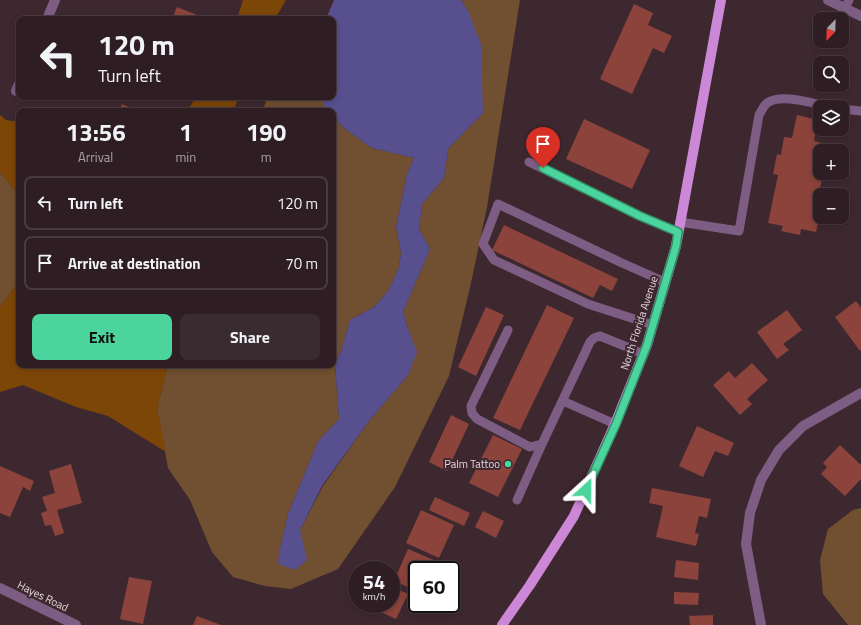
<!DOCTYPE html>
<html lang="en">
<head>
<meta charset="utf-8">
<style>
	body { margin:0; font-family:"Titillium Web",sans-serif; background:#3a2b31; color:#f1f3f6; height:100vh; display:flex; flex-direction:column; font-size:15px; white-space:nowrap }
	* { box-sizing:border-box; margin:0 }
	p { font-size:13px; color:#a7a2a6 }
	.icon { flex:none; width:22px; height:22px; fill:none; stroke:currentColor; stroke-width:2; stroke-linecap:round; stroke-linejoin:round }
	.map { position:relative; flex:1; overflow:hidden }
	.side { position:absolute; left:16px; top:108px; width:320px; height:260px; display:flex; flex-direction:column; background:#2e1e24; border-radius:8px; box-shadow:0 2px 6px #0003,0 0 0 1px #493c41 }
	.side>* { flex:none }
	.guide { position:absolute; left:16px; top:16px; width:320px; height:84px; border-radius:8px; box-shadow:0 2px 6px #0003,0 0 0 1px #493c41; background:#2e1e24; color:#f1f3f6; overflow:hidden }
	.needle { width:26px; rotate:203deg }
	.fabs { position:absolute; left:813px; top:12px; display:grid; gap:8px }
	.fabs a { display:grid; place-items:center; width:36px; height:36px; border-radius:8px; background:#2e1e24; box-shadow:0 2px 6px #0003,0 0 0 1px #493c41; font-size:20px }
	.speed { position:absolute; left:348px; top:561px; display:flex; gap:8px; font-size:20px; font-weight:700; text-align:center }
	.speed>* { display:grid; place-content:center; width:52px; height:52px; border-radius:50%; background:#2e1e24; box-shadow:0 2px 6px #0003,0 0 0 1px #493c41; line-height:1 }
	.speed small { font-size:10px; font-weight:400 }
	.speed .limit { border:2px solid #111; border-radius:6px; background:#fff; color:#111 }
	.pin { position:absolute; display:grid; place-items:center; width:34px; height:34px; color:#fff; margin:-41px -17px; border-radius:50% 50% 50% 0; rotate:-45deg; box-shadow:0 0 4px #0007 }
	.pin .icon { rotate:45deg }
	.me { position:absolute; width:44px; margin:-22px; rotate:24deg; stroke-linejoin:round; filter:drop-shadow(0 0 3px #0008) }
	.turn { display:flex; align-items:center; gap:14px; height:84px; padding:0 16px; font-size:18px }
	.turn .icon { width:52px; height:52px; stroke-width:2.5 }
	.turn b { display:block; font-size:28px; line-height:34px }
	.eta { display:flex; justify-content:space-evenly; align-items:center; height:68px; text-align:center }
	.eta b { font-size:24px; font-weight:700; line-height:28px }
	.primary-button { display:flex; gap:8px; margin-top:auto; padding:8px 16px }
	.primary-button a { flex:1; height:46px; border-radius:8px; background:#4bd49b; color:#111; font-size:16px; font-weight:700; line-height:46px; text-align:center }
	.primary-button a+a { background:#3a2b31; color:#f1f3f6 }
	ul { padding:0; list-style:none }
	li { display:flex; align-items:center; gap:12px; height:54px; margin:0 8px 6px; padding:0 8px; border:2px solid #493c41; border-radius:8px }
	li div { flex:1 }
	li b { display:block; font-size:15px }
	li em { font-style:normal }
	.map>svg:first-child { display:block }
	.green { fill:#715031 }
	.forest { fill:#7c4607 }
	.water { fill:#584f8e }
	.building { fill:#8b433b }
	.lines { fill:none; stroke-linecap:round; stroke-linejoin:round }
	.service { stroke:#7e5d84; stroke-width:9 }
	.minor { stroke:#7e5d84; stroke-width:10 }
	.tertiary { stroke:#7e5d84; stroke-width:10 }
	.primary { stroke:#cc87d7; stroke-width:10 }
	.route-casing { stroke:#318a65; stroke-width:10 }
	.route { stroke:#4bd49b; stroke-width:7 }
	.poi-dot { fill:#4bd49b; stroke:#3e2830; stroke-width:1.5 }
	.labels { text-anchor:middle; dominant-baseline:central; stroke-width:4; stroke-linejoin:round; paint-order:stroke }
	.street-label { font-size:11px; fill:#e4d6db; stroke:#3e2830 }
	.poi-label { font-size:11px; fill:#e4d6db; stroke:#3e2830; text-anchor:end }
</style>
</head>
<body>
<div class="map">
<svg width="861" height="625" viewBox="0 0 861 625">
	<rect width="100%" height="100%" fill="#3e2830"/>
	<!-- green -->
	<path class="green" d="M461,0H520L487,207L471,283L449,376L395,487L338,569L291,589L265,586L233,577L212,552L190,500L168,468L157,409L168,365H333V116L345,129L372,148L414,158L407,174L396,227L401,253L399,267L389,290L374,307L350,320L341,351L335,364L339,419L318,441L288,514L279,553L300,530L323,486L369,421L408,375V329L403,312L430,249L419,229L422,204L444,178L448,149L483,113L468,11Z
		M267,97H321L328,111H263Z
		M0,172L19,195V279L17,284L0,307Z
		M861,508V625H848L823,594L820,560L828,529L853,510Z"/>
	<!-- forest -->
	<path class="forest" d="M243,0H286L275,19H237Z
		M196,97H239L233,111H187Z
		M0,115L6,120L19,122V195L0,172Z
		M19,279V365H168L157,409L166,452L108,416L76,407L23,385L0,392V307L17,284Z"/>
	<!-- water -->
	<path class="water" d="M334,0H461L468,11L481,44L483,113L448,149L444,178L422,204L419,229L430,249L403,312L408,329L417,352L408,375L369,421L322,486L300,530L307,560L295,570L278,564L279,553L288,514L318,441L339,419L335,364L341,351L350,320L374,307L389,290L399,267L401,253L396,227L407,174L414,158L372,148L345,129L333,116V111H328L326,110L321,97H333V19H326Z"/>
	<!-- building -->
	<path class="building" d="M634,4L653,13L648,25L672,36L664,53L653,48L632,94L600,79Z
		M177,7L207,19H172Z
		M122,104L138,111H119Z
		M797,115L818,120L814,141L830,145L828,151H820V173H823L820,189L825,190L824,195H820V214L816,232L801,229L800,235L781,231L783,226L768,223L778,175L773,174L777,154L781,155L784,137L792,138Z
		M584,119L650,150L632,189L566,159Z
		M504,225L618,279L612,291L600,285L593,298L492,250Z
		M856,301L861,308V350L860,351L835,317Z
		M547,305L574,318L520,430L493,418Z
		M486,307L504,315L476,376L458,367Z
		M787,310L802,330L783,344L789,350L777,359L757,332Z
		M752,363L768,380L747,399L752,404L740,415L713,385L729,371L735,378Z
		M451,415L469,424L447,471L429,462Z
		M697,426L734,443L728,456L715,451L703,477L679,466Z
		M493,435L522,449L498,497L469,483Z
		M840,445L861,465V479L845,496L821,474L827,467L823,463Z
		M71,464L82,503L57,510L64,533L55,536L51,525L45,526L41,513L47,511L42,497L55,493L49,471Z
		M0,466L34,481L30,491L23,487L10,517L0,513Z
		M652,488L711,499L707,518L699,516L695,533L699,534L696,546L656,537L663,506L649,503Z
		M435,497L470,513L464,526L429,510Z
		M421,510L454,525L439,558L406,543Z
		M483,511L504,521L496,538L475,527Z
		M408,549L443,564L440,570H417V591L394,581Z
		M676,560L699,563L698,580L674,577Z
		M129,577L152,581L143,624L120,619Z
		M391,586L408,594L396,619L370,607L371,604H391Z
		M674,592L699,593L698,605L674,604Z
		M713,615V625H690L689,616Z
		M197,616L221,625H193Z"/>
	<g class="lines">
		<!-- service -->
		<path class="service" d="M845,8L849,0
			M842,109L861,111
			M529,162L640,216L678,232
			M680,222L739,231L759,115C761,112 763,107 766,104C778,92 815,104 830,107
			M653,325L588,304L494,260L483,244L498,204L622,263L665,282
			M508,330L471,406L472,413L477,419L530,447L542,444L590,342L594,338L600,336L644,354
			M563,401L615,424
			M517,500L542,444"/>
		<!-- minor -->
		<path class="minor" d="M47,19L55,0
			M16,91L19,84
			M0,588L76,625
			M761,625L746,544L750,513L761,480L779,450L803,426L861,393"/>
		<!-- tertiary -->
		<path class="tertiary" d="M828,0L861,16"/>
		<!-- primary -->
		<path class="primary" d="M502,625L530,585L574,516L615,424L647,345L676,246L721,0"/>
	</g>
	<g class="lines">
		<!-- route casing -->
		<g class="route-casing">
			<path id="route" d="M543,168L640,216L678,232L676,246L647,345L616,424L586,490"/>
		</g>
		<!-- route -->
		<use href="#route" class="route"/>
	</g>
	<!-- markers -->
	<circle class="poi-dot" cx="508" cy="464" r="4"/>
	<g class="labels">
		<!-- street labels -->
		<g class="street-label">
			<text transform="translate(639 323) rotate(-72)">North Florida Avenue</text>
			<text transform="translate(43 596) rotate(26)">Hayes Road</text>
		</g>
		<!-- poi labels -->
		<g class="poi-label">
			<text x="500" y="464">Palm Tattoo</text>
		</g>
	</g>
</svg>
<div class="fabs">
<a><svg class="needle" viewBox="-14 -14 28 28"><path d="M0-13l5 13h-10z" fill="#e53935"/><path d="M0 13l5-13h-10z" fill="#a7a2a6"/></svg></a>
<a><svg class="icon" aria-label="search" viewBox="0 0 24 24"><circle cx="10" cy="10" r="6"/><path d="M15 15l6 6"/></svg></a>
<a><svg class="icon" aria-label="layers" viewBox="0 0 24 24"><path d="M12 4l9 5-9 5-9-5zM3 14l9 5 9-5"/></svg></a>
<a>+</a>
<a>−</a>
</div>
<div class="speed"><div>54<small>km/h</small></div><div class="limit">60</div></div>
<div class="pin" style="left:543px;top:168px;background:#d93025"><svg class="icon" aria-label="arrive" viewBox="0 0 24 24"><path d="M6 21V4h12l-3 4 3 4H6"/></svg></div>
<svg class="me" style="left:586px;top:490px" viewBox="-20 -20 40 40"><path d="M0-17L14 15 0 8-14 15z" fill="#4bd49b" stroke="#fff" stroke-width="4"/></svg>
<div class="guide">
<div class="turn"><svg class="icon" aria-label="left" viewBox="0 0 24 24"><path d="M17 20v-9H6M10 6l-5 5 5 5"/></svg><div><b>120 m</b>Turn left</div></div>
</div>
<section class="side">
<div class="eta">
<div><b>13:56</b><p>Arrival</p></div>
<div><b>1</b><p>min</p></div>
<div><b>190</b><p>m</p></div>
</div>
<ul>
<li><svg class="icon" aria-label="left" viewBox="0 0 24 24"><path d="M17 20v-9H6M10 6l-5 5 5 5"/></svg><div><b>Turn left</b></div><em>120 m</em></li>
<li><svg class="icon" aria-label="arrive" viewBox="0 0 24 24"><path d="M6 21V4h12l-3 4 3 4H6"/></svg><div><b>Arrive at destination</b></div><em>70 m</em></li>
</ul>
<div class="primary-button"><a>Exit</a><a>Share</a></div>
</section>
</div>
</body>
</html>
